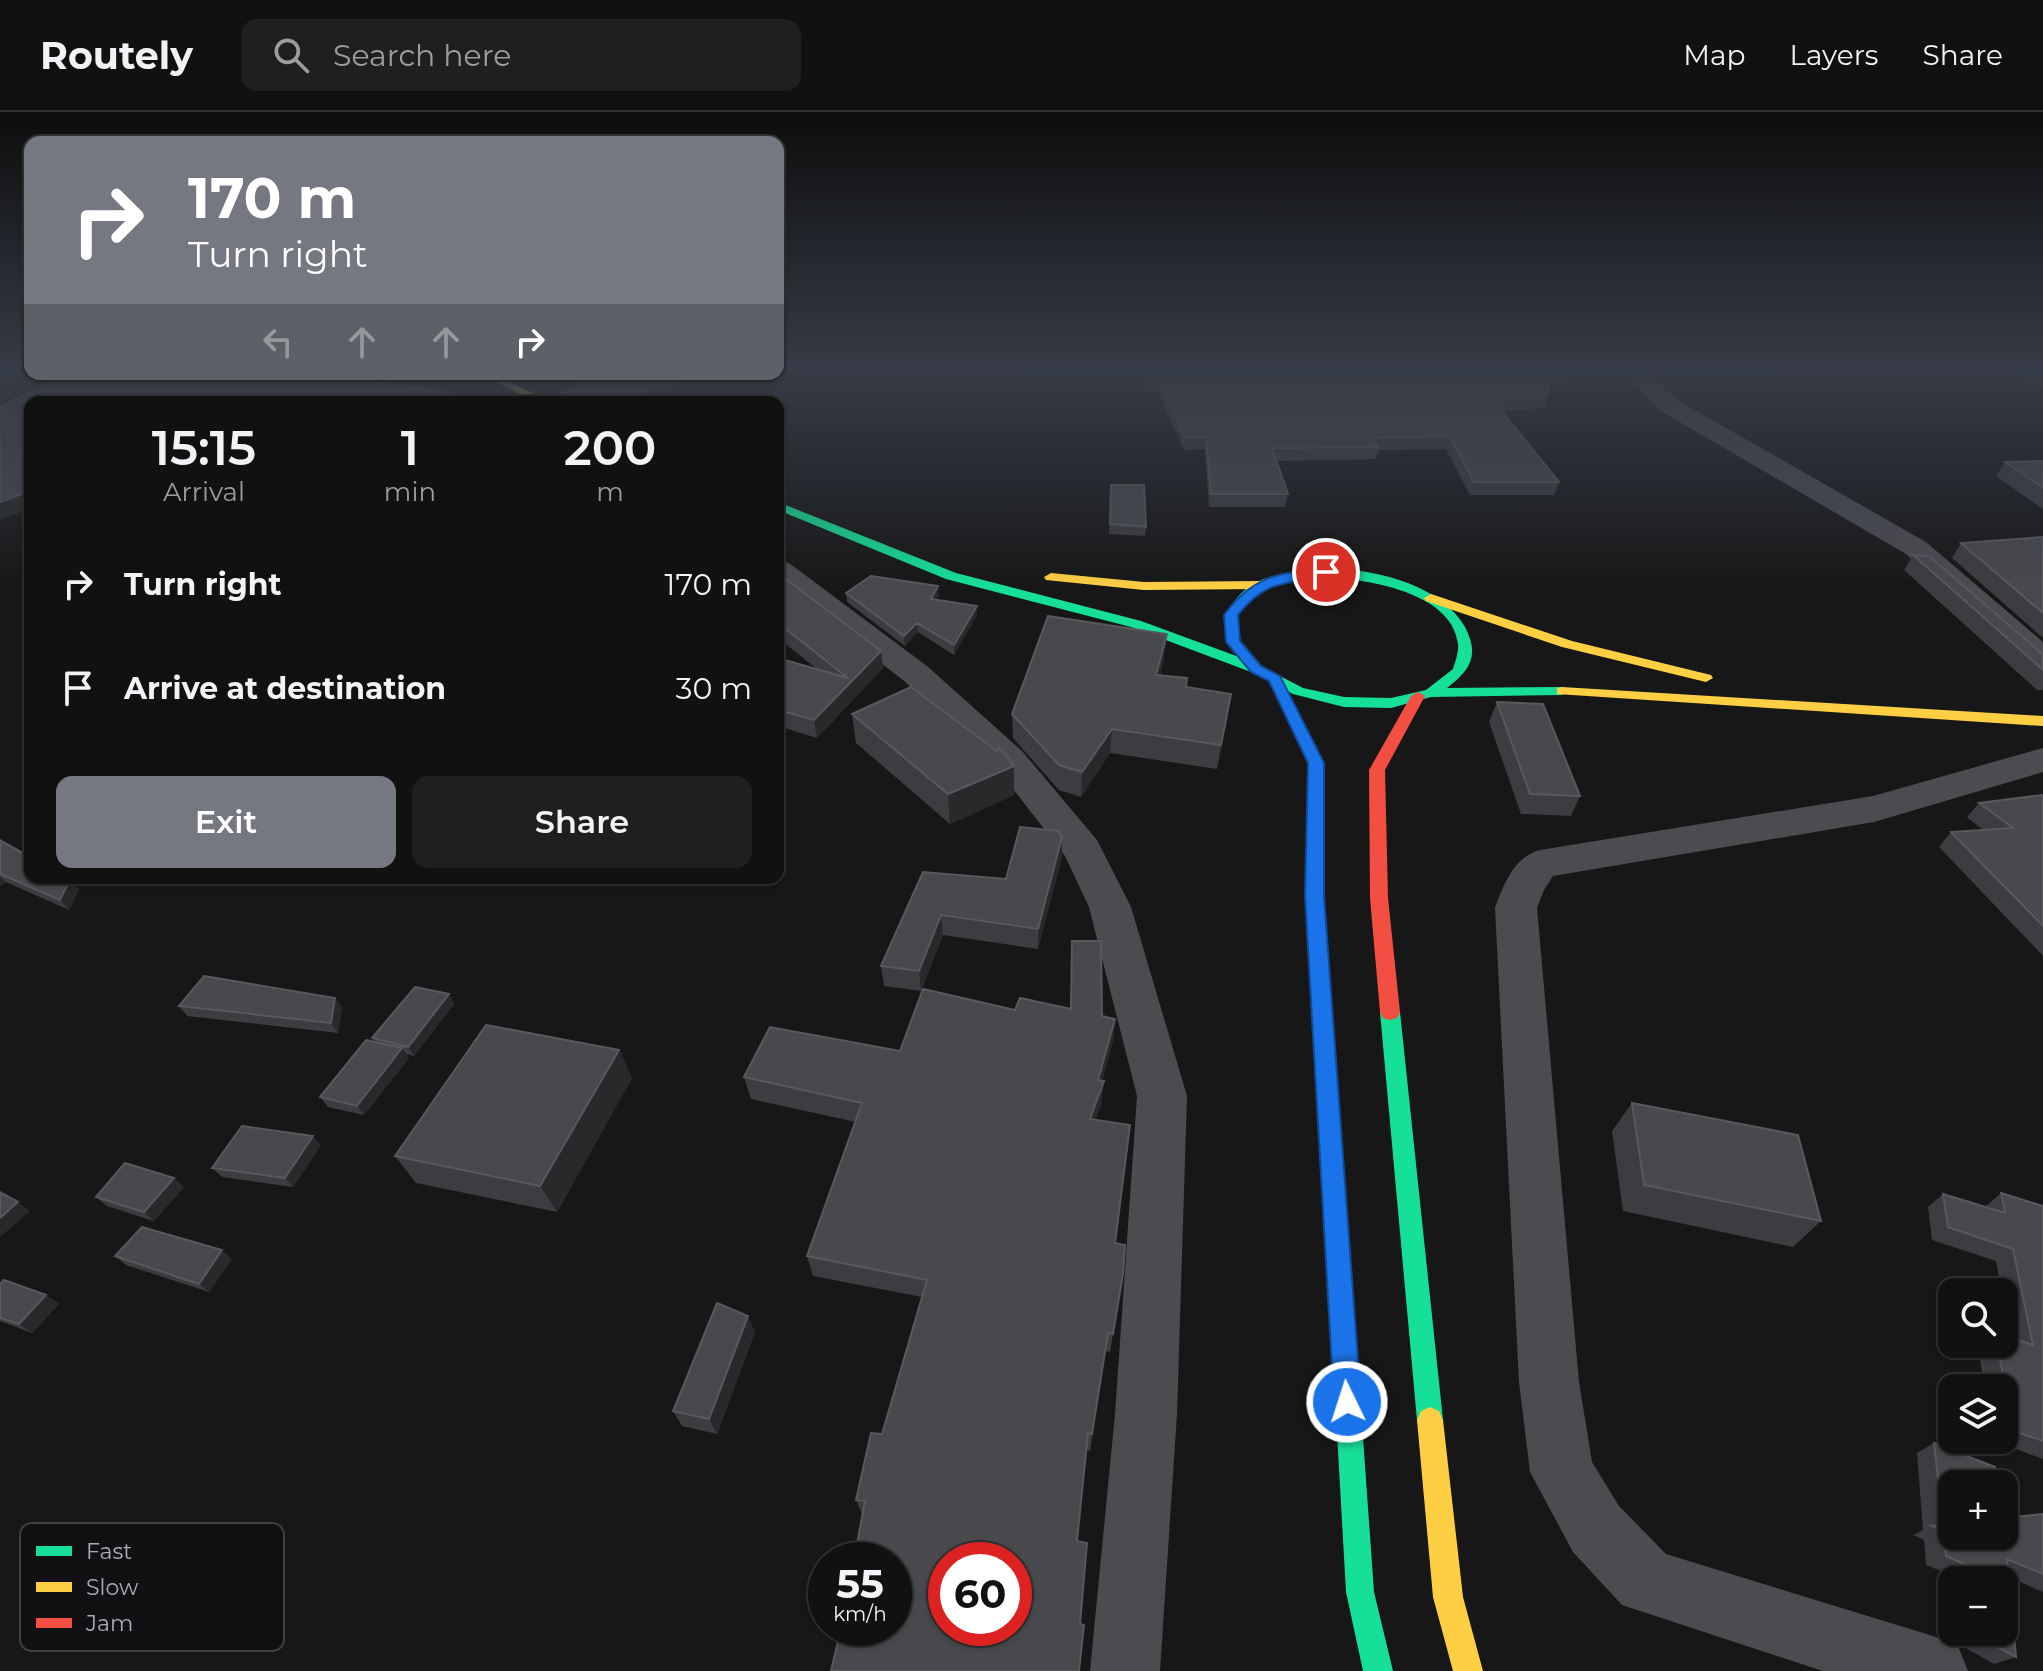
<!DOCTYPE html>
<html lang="en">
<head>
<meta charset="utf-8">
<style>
	body { margin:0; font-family:Montserrat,sans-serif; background:#1e1f1f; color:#f1f3f6; height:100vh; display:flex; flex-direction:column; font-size:30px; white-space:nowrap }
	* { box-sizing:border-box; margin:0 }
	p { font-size:26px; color:#9c9d9f }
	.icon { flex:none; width:44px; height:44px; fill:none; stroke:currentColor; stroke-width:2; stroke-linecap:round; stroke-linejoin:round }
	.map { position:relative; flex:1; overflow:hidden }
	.drawer { position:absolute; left:24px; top:284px; width:760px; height:488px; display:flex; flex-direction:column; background:#111; border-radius:16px; box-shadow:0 2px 6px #0004,0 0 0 2px #303131 }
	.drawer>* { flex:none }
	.hud { position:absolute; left:24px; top:24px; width:760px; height:244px; border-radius:16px; box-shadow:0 2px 6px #0004,0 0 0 2px #303131; background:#757880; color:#fff; overflow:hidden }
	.controls { position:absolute; left:1938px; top:1166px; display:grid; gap:16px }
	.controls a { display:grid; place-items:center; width:80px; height:80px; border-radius:16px; background:#111; box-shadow:0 2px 6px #0004,0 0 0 2px #303131; font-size:40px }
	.speed { position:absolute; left:808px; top:1430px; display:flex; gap:16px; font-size:40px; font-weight:700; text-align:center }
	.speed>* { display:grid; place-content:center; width:104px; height:104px; border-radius:50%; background:#111; box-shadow:0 2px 6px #0004,0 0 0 2px #303131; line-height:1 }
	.speed small { font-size:20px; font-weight:400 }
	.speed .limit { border:12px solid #d22; background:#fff; color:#111 }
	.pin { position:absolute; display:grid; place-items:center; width:68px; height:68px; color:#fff; margin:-34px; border:4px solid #fff; border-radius:50%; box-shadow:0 2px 8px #0007 }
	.me { position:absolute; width:88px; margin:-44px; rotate:356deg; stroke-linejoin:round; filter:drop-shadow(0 0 6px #0008) }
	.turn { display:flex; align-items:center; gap:28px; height:168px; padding:0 32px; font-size:36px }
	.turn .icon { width:104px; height:104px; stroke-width:2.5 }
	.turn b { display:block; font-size:56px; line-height:68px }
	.lanes { display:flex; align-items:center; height:76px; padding:0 32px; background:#0003; justify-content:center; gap:40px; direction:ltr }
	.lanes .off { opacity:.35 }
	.eta { display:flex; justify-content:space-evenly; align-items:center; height:136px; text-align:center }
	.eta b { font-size:48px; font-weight:600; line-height:56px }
	.primary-button { display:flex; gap:16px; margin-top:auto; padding:16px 32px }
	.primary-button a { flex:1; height:92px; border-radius:16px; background:#757880; color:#fff; font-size:32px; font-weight:600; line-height:92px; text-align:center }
	.primary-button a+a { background:#1e1f1f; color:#f1f3f6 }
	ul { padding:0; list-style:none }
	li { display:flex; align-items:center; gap:24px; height:104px; padding:0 32px }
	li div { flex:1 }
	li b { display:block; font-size:30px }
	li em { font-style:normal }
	header { display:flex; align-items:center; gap:48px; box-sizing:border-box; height:112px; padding:0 40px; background:#111; border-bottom:2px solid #303131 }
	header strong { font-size:38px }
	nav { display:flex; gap:44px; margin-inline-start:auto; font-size:28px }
	.search { width:560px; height:72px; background:#1e1f1f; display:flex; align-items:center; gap:20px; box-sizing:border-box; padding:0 28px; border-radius:16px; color:#9c9d9f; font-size:30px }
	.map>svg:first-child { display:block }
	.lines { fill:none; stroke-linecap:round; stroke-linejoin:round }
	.street { fill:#4b4c50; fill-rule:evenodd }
	.fast { fill:#16e098; fill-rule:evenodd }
	.slow { fill:#ffcf43; fill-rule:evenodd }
	.jam { fill:#f24e42; fill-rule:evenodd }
	.wall { fill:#3c3d40; fill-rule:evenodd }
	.shaded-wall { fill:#28292a }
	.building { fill:#48494d; stroke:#57595e; stroke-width:2; fill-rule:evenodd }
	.route { fill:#1a73e8; stroke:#114b97; stroke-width:2 }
	.key { fill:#111113; stroke:#3e4045; stroke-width:2 }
	.key-label { font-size:22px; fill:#a8adb8 }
</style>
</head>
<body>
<header>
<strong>Routely</strong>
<div class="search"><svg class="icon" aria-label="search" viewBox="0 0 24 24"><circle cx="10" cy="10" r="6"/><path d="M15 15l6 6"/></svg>Search here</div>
<nav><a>Map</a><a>Layers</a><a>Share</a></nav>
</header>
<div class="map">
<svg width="2043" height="1559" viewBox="0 0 2043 1559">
	<rect width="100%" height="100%" fill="#171717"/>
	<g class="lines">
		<!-- street -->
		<path class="street" d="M1622,259H1646L1679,289L1926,430L2043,530V557L2031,554L1906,442L1661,299Z
			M778,448L789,451L927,554L1022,639L1097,728L1131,795L1187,984L1177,1302L1160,1559H1090L1115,1302L1137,984L1089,795L1065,744L996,655L903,568L778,472Z
			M2043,636V660L1874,710L1553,764L1544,778L1537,796L1579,1270L1592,1350L1619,1394L1666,1442L1933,1524L1958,1534L1968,1559H1823L1622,1493L1573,1440L1530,1360L1519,1270L1495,796C1504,772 1514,745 1540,738L1873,684Z"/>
		<!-- fast -->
		<path class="fast" d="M778,390L956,461L1141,509L1239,545L1226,530L1224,503C1232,492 1241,479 1253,472C1310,442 1432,456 1465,515C1480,544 1470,558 1447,576L1562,575L1569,579L1562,583L1431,585L1391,596L1344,595L1293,582L1251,560L1131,515L946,467L778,398ZM1314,465C1356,465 1452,477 1458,532C1459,540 1455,550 1453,557L1426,578L1391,586L1344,585L1303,576L1261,554L1240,529L1238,503C1258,476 1281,470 1314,465Z
			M1390,892L1397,894L1400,900L1443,1308L1439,1317L1430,1321L1421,1317L1417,1308L1380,900L1383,894Z
			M1334,1063L1342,1066L1345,1073L1374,1480L1393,1559H1363L1346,1480L1323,1073L1326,1066Z"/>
		<!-- slow -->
		<path class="slow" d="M480,262H493L550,290H537Z
			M1051,461L1144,470L1262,469L1269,473L1262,477L1144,478L1046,468L1044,465Z
			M1431,482L1572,529L1711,563L1713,566L1706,570L1562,535L1426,489L1424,486Z
			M1562,575L2043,604V614L1557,582V576Z
			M1430,1295L1439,1299L1443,1308L1463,1485L1483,1559H1453L1433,1485L1417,1308L1421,1299Z"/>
		<!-- jam -->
		<path class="jam" d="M1275,563L1282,567L1324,651V784L1345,1073L1342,1080L1334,1083L1326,1080L1323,1073L1306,784L1308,651L1268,567Z
			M1418,580L1425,584L1385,658L1388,786L1400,900L1397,906L1390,908L1383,906L1380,900L1370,786L1369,658L1411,584Z"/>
	</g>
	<!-- wall -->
	<path class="wall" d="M1138,259H1576L1571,272L1547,268L1548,283L1544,296L1501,299L1559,370L1554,383H1470L1446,337L1378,338L1376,347L1277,349L1288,382L1285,395H1209L1205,337L1184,338L1158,279H1147L1138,263Z
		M2019,259H2043V275Z
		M2043,349V397L1996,364L2005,350Z
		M1111,373L1146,415L1145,424L1109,422Z
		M2043,425V526L1952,446L1961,431Z
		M1913,443L2041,541L2043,542V578H2037L1904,458Z
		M778,461L881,539L883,556L817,626L778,614V546L817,557L778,526Z
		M846,481L939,483L936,488L977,503L954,543L918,520L905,534L847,490Z
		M1164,546L1160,564L1186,575L1227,606L1217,657L1110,641L1081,685L1059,678L1013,626L1012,602Z
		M1497,590L1580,684L1571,704L1521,702L1489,610Z
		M852,602L997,639L1014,654V683L950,712L856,631Z
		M2043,683V844L1939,735L1951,720L1983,718L1967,705L1979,691Z
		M1062,725V745L1038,837L943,823L921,879L884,874L881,854L923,760L1006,767Z
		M0,728L79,777L69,798L6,770L0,774Z
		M1072,829L1102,904L1115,907L1113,929L1102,969V991L1095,1008L1115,1131L1123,1162L1110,1240L1105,1239L1090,1339L1086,1338L894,1516L862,1402L856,1388L882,1322L922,1185L813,1164L807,1144L856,1010L751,987L744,965L900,939L1071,897Z
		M449,882L454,892L414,944L406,942L409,946L364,1003L328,995L320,985L375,930L372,926Z
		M335,886L342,896L338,921L187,904L179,894Z
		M619,938L632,966L557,1100L416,1071L395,1044Z
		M1632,991L1821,1109L1793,1135L1623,1099L1612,1019Z
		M321,1033L293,1075L222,1065L212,1056Z
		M184,1075L154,1109L107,1094L96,1085Z
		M2001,1081L2043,1094V1347L1995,1329L1994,1328H2004V1276H1985L1977,1232H1997L2011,1225L2004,1191V1180H2002L1996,1149L1932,1128L1928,1095L1943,1082L1985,1095Z
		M115,1144L232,1147L209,1180L126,1153Z
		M0,1172L46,1183L59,1192L32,1221L0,1209Z
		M755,1220L717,1322L682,1314L673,1299Z
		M1934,1331L1952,1424L2043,1402V1480L2009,1465L2016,1545L1994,1552L1950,1527L1949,1462L1926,1453L1924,1428L1913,1423L1923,1418L1917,1341ZM1952,1468H2004V1520H1952Z"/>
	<!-- shaded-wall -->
	<path class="shaded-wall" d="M26,259H30V262H53L0,288V271Z
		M318,262H354L320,276L314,264Z
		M677,262H698L642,290H620Z
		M30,379V396L0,408V390Z
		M938,474L939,483L931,497V487Z
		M977,494V503L954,543V533Z
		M917,511L918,520L905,534L904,524Z
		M1167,522L1164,546L1154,587L1156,563Z
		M881,539L883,556L817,626L814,608Z
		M1231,582L1227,606L1217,657L1221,633Z
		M1112,617L1110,641L1081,685L1082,660Z
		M1014,654V683L950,712L948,682Z
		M1062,725V745L1038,837V817Z
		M0,764L6,770L0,774Z
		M70,767L79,777L69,798L60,788Z
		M941,803L943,823L921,879L919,859Z
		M449,882L454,892L414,944L408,935Z
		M335,886L342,896L338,921L331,911Z
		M1115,907L1113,929L1096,989L1098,968Z
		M402,936L409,946L364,1003L357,994Z
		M619,938L632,966L557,1100L540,1074Z
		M1104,969L1102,991L1088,1028L1090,1007Z
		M313,1024L321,1033L293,1075L285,1066Z
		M174,1066L184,1075L154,1109L144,1100Z
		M18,1090L30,1099L0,1125V1106Z
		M222,1138L232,1147L209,1180L199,1172Z
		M46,1183L59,1192L32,1221L19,1212Z
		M748,1204L755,1220L717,1322L709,1307Z"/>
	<!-- building -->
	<path class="building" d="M0,259H26L0,271Z
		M1143,259H1496L1547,260L1548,283L1492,287L1559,370H1474L1450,324L1372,326L1378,335L1272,336L1288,382H1211L1206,325L1185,326L1159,267H1148Z
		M70,262H318L314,264L414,275L488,290H30V379L0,390V294Z
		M601,262H677L620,290H546Z
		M2043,349V376L2005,350Z
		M1111,373H1144L1146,415L1110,412Z
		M2043,425V501L1961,431Z
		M1913,443L1929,444L2041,541L2043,542V558Z
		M778,461L881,539L814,608L778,598V546L848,566L778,511Z
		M871,464L938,474L931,487L977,494L954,533L917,511L904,524L846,481Z
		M1048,504L1167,522L1156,563L1187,566L1186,575L1231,582L1221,633L1112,617L1082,660L1059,653L1012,602Z
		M911,575L997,639L999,635L1014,654L948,682L852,602Z
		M1497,590L1543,592L1580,684L1530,682Z
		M2043,683V814L1951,720L2013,716L1979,691Z
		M1020,715L1058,719L1062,725L1038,817L941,803L919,859L881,854L923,760L1006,767Z
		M0,728L30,745V766H68L70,767L60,788L0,762Z
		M1072,829H1101L1102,904L1115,907L1098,968L1104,969L1090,1007L1130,1013L1115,1131L1125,1133L1123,1162L1113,1222L1108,1221L1092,1322L1088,1321L1077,1429L1087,1431L1080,1512L1084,1513L1079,1559H831L841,1516H894V1448H854L865,1389L856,1388L871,1321L882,1322L927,1168L807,1144L862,991L744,965L770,915L900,939L923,877L1015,898L1020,886L1071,897ZM946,1448H1014V1516H946Z
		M204,864L335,886L331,911L179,894Z
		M415,875L449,882L408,935L372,926Z
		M486,913L619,938L540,1074L395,1044Z
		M366,928L402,936L357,994L320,985Z
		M1632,991L1798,1023L1821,1109L1644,1073Z
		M242,1014L313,1024L285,1066L212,1056Z
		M125,1051L174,1066L144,1100L96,1085Z
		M0,1080L18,1090L0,1106Z
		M2001,1081L2043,1094V1329L2014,1319L1997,1232H2004V1223L2033,1233L2013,1137L1948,1115L1943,1082L2005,1101Z
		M142,1115L222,1138L199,1172L115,1144Z
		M4,1168L46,1183L19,1212L0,1206V1172Z
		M717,1191L748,1204L709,1307L673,1299Z
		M1934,1331L1995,1355L1997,1372H1952V1424H2004V1406L2043,1402V1462L2007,1447L2016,1545L1970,1520H2004V1468H1969V1454L1946,1444L1943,1419L1932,1414L1943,1413Z"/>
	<!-- sky -->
	<linearGradient id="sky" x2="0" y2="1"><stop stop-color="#0d0d0d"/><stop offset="0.54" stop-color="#363c47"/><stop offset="1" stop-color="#363c47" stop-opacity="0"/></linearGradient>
	<rect width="2043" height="477" fill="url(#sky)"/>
	<!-- route -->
	<path class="route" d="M1326,456L1333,460L1331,463C1289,472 1267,466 1238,503L1240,529L1261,554L1280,564L1324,651V784L1361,1290L1357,1300L1347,1304L1338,1300L1334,1290L1305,784L1308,651L1269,569L1251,560L1226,530L1224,503C1253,463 1280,461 1326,456Z"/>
	<!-- legend -->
	<rect x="20" y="1411" width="264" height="128" rx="12" class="key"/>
	<rect x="36" y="1434" width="36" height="10" fill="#16e098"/>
	<rect x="36" y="1470" width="36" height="10" fill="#ffcf43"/>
	<rect x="36" y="1506" width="36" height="10" fill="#f24e42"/>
	<g class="key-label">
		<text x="86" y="1447">Fast</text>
		<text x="86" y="1483">Slow</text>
		<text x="86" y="1519">Jam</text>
	</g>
</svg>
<div class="controls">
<a><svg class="icon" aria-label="search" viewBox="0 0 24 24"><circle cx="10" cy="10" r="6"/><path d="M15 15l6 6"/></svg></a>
<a><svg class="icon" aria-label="layers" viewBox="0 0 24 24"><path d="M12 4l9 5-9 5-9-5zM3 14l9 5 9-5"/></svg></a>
<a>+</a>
<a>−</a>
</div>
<div class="speed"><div>55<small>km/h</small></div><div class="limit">60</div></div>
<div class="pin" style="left:1326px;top:460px;background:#d93025"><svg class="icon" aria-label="arrive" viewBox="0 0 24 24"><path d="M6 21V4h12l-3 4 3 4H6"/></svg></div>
<svg class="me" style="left:1347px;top:1290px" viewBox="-20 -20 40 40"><circle r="17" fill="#1a73e8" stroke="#fff" stroke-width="3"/><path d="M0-11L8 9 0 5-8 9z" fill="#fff"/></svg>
<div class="hud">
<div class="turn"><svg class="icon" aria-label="right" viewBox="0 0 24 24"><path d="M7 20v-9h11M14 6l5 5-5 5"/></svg><div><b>170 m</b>Turn right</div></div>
<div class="lanes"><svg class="icon off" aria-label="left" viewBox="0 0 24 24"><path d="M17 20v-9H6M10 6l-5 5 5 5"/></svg><svg class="icon off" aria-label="ahead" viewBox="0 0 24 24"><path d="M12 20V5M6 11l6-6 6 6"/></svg><svg class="icon off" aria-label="ahead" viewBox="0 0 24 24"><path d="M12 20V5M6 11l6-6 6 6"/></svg><svg class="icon" aria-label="right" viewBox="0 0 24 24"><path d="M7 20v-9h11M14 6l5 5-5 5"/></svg></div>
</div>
<section class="drawer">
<div class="eta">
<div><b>15:15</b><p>Arrival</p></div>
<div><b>1</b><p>min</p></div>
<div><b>200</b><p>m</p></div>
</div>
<ul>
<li><svg class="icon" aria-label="right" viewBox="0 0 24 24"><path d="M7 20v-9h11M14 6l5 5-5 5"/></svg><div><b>Turn right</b></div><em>170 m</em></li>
<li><svg class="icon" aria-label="arrive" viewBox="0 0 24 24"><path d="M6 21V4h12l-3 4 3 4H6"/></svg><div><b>Arrive at destination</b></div><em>30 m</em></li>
</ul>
<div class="primary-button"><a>Exit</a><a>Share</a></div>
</section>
</div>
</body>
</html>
